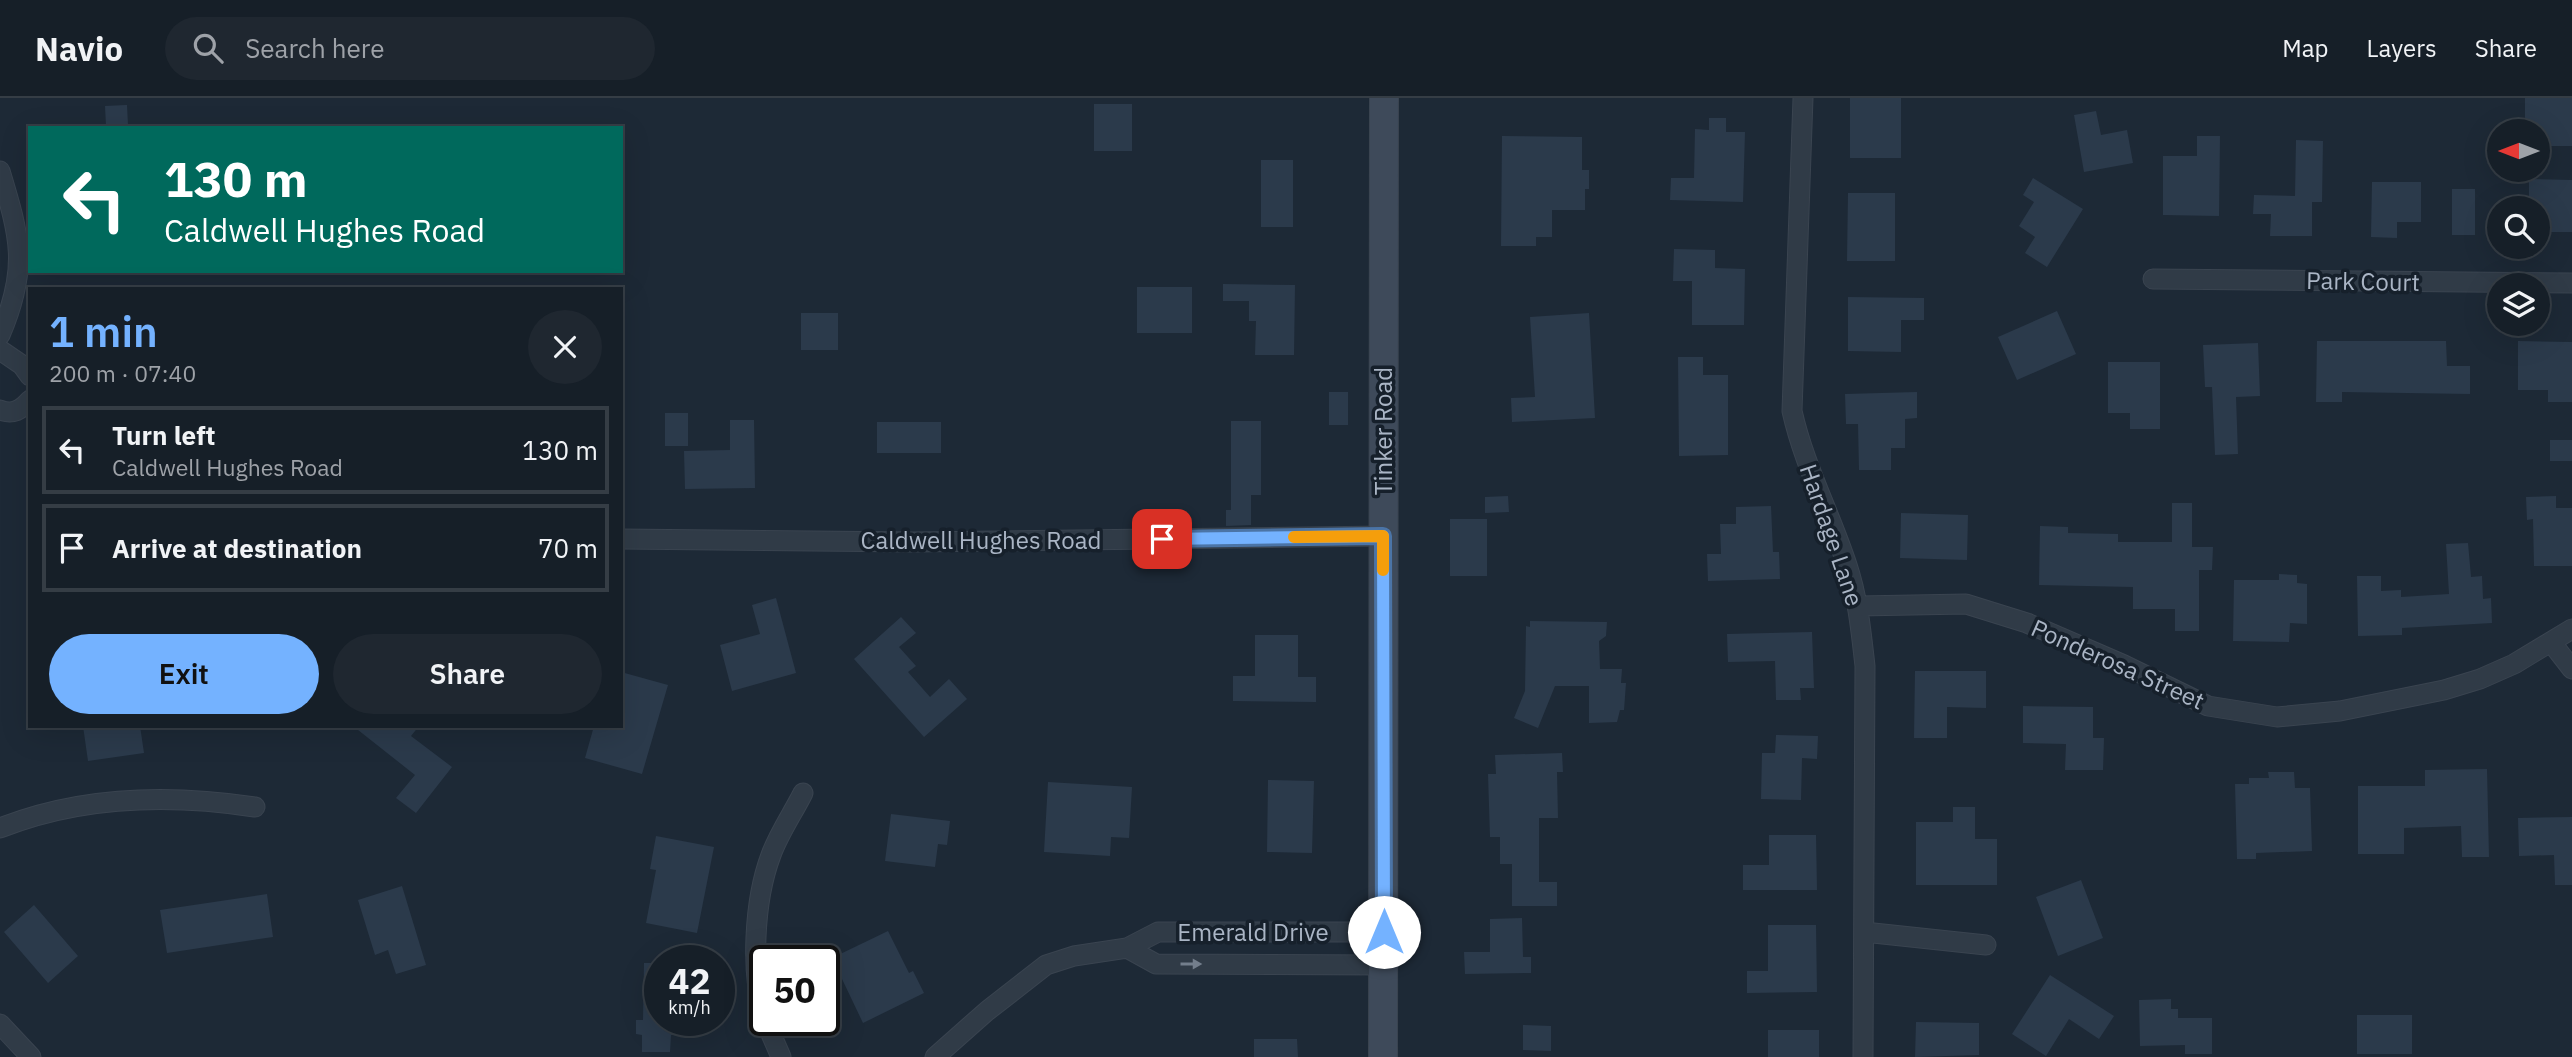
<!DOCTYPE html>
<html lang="en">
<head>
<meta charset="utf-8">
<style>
	body { margin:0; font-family:"IBM Plex Sans",sans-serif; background:#1f2730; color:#f1f3f6; height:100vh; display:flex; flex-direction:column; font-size:26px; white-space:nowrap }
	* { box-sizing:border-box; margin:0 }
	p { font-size:23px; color:#9ea2a8 }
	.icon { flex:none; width:38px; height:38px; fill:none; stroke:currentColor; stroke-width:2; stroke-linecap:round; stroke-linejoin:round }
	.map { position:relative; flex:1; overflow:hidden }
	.drawer { position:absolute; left:28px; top:189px; width:595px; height:441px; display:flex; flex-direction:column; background:#161f28; border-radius:0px; box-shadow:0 7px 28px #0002,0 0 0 2px #353d45 }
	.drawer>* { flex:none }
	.banner { position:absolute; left:28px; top:28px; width:595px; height:147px; border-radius:0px; box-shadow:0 7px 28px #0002,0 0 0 2px #353d45; background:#00695c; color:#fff; overflow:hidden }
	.needle { width:46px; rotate:270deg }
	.tools { position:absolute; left:2487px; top:21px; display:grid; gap:14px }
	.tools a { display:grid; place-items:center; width:63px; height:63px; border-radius:50%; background:#161f28; box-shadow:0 7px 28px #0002,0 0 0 2px #353d45; font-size:35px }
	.speed { position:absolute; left:644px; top:847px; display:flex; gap:14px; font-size:35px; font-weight:700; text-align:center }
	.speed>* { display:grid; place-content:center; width:91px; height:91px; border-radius:50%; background:#161f28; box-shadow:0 7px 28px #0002,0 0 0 2px #353d45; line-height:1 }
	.speed small { font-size:18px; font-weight:400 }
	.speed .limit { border:4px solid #111; border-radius:10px; background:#fff; color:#111 }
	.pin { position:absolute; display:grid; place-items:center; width:60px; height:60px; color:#fff; margin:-30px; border-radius:14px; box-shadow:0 4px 10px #0006 }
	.me { position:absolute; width:77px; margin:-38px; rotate:0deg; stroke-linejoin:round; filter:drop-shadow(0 0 5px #0008) }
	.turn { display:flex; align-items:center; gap:24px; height:147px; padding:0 21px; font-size:32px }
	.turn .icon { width:91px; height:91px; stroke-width:2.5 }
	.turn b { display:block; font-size:49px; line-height:60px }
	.round { display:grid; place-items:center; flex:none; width:74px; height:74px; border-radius:37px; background:#1f2730 }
	.summary { display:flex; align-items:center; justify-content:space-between; height:119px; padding:0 21px }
	h1 { font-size:42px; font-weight:600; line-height:52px; color:#74b2ff }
	.button { display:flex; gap:14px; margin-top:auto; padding:14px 21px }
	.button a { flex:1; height:80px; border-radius:42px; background:#74b2ff; color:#111; font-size:28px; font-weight:600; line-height:80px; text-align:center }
	.button a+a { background:#1f2730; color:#f1f3f6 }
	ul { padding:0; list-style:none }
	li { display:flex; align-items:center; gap:21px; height:88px; margin:0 14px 10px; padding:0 7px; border:4px solid #353d45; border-radius:0px }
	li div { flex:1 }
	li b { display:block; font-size:26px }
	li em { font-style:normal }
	header { display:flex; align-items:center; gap:42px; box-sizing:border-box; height:98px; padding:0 35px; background:#161f28; border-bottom:2px solid #353d45 }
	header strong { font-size:33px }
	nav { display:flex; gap:38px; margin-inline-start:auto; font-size:24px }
	.search { width:490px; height:63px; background:#1f2730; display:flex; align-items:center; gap:18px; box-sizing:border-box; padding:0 24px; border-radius:38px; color:#9ea2a8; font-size:26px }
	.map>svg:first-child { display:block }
	.building { fill:#2b3a4b }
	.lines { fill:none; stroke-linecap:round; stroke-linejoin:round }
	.street-casing { stroke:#3a4450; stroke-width:21 }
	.secondary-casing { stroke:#3a4450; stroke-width:30 }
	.street { stroke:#303b47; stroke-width:19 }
	.secondary { stroke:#3e4a5a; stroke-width:28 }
	.oneway { fill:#737e8c }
	.route-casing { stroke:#4b74a6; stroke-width:18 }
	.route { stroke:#74b2ff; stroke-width:12 }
	.slow { stroke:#f59e0b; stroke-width:12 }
	.labels { text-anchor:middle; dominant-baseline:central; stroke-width:7; stroke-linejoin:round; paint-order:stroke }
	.street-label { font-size:24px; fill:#aab5c5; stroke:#16202b }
</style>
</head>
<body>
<header>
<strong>Navio</strong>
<div class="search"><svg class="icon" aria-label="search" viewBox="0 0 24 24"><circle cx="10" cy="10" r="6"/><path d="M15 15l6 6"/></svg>Search here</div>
<nav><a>Map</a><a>Layers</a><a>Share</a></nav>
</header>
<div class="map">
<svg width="2572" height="959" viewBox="0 0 2572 959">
	<rect width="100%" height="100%" fill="#1d2936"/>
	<!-- building -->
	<path class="building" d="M1850,0H1901V60H1850Z
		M2525,0H2572V48H2538V33H2525Z
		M1094,6H1132V53H1094Z
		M127,7L128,27L106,28L105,8Z
		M2096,13L2101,37L2127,32L2133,65L2084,74L2074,17Z
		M1709,20H1726V34H1745L1743,104L1670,102L1671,80H1694L1695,31L1709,32Z
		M1502,38L1582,39V72H1589V91H1585V112H1552V139H1536V148H1501Z
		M2197,38H2220L2219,118L2163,117V58H2197Z
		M2296,42L2323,43L2322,104H2312V138H2270L2271,116H2253L2254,97L2295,98Z
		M1261,62H1293V129H1261Z
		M2033,80L2083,111L2047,169L2025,155L2035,139L2019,128L2034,104L2023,97Z
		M2529,81L2572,82V134H2538V110H2529Z
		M2372,84H2421V124H2397V140L2371,139Z
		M2452,91H2475V137H2452Z
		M1848,95H1895V163H1847Z
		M1674,151L1715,152V170L1745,171L1744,227H1692V183H1673Z
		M1223,186L1295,187L1294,257H1255L1256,223H1249V203H1223Z
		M1137,189H1192V235H1137Z
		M1848,199L1924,200V222H1901V254L1848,253Z
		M2057,213L2076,256L2017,282L1998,239Z
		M801,215H838V252H801Z
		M1589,215L1595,320L1512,324L1511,300L1535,299L1530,219Z
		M2317,243H2446L2447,268H2470V296L2342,294V304H2316Z
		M2518,243L2572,244V304H2548V292H2518Z
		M2258,245L2260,298L2236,299L2238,356L2215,357L2212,289H2205L2203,247Z
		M1678,259H1703V277H1728V357L1679,358Z
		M2108,264H2160V331H2130V315H2108Z
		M1329,294H1348V327H1329Z
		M1917,294V320L1905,321V350H1891V372H1859L1858,326H1846L1845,296Z
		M665,315H688V348H665Z
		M730,322H754L755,390L685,391L684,353L730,352Z
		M1231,323H1261V397H1251V427L1226,428V412H1231Z
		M877,324H941V355H877Z
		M2550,342H2572V363H2550Z
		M1508,398L1509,414L1485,415V399Z
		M2556,398V410H2572V468H2534L2533,421L2527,422L2526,399Z
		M2172,405H2192V449H2213L2212,472H2199V533H2175V511H2133V489L2039,487L2040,428L2068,429V435L2118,436V444H2172Z
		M1771,408L1773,454H1779L1780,481L1708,483L1707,456H1721L1720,426H1736V409Z
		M1901,415L1968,417L1967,462L1900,460Z
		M1450,421H1487V478H1450Z
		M2468,445L2471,479L2482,478L2483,501L2491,500L2492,525L2402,530V537L2358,538L2357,478H2381V493L2401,492V499L2449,496L2446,446Z
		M2279,476L2297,477V485L2307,486V526L2290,525L2289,544L2233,543L2234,482H2279Z
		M776,500L796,575L732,593L720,547L760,536L752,507Z
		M901,519L916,535L899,549L916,568L908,574L930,599L949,581L967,601L924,639L854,561Z
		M1530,523L1607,524L1606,538L1599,543L1600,571H1622L1621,585H1626L1624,612H1620L1617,624L1589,625V588H1555L1538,630L1514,620L1525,593L1526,528L1530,529Z
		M1812,534L1814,590H1800L1801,602H1776L1775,563L1728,564L1727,536Z
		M1255,537H1298V579H1316V604L1233,603V578H1255Z
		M1915,573H1986V610L1947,609V640H1914Z
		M621,574L668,587L642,676L585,660L594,628H621Z
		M2023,608L2093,609V640H2104L2103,672H2065L2066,646L2023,645Z
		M83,628H140L144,655L88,663Z
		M353,628H419L411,638L452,669L416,715L396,700L415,677Z
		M1776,637L1818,638L1817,661L1802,660L1801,702L1761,701L1762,655H1775Z
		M1562,655L1563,674H1557L1558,720H1539V784H1557V808H1512V766H1500V739H1490L1488,676H1496L1495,657Z
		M2487,671L2489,759H2462L2461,728L2404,730V756H2358V688H2425V672Z
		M2268,674H2294L2295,690H2310L2312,753L2256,755V761H2237L2235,686H2249V680H2269Z
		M1268,682L1314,683L1312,755L1267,754Z
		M1048,684L1132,689L1129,740L1111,739L1110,758L1044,754Z
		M1953,709H1975V741H1997V787H1916V724H1953Z
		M891,716L950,723L947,747L938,746L935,769L885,763Z
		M2572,719V787H2555L2554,757L2519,758L2518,720Z
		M1769,737H1816L1817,792H1743V767H1769Z
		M656,738L714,749L697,835L646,825L656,772L650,771Z
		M2081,782L2103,840L2058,858L2036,799Z
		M402,788L426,867L396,876L388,852L375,857L358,802Z
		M267,796L273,839L167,855L160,812Z
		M34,807L78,858L48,885L4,834Z
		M1522,820L1523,859H1531V875L1465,876L1464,854H1490V821Z
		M1768,827H1816L1817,894L1747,895V873H1768Z
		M888,833L909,875L913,873L924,895L863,925L832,860Z
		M644,865H660V922H700V938L671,937L670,954H642V937L636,936V922H643Z
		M2050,877L2114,918L2099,941L2069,921L2046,958L2012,936Z
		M2171,901V911H2178V920H2212V956H2185V947L2140,948L2139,902Z
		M2357,917H2412V956H2357Z
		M1916,924L1979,925V957L1915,959Z
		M1523,927L1551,928V953L1523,952Z
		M1768,932H1819V959H1768Z
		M1254,941H1297L1298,959H1254Z"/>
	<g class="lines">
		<!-- street casing -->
		<g class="street-casing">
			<path id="street" d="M1803,0L1792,313C1804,367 1830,415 1847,467C1858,500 1861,533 1865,568L1863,959
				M0,73C20,139 29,170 0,237
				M2153,181L2572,185
				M0,252L22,267L30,278
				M0,312C13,317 21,312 30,302
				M621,441L914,444L1383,438
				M1859,508L1966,506L2027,525L2124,567L2208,608L2277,619L2340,613L2444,592L2480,581L2514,566L2572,531
				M2551,544L2572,571
				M0,730C81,698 170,696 255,709
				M1864,834L1986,847
				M1127,850L1156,866L1384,867
				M765,922C750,876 754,802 771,757C779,735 793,715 803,695
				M765,922L781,959
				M0,926L31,959
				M935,959L987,913L1046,867L1074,858L1127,850L1158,834H1384"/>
		</g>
		<!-- secondary casing -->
		<g class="secondary-casing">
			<path id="secondary" d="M1383,959L1384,0"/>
		</g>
		<!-- street -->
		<use href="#street" class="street"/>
		<!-- secondary -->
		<use href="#secondary" class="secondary"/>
	</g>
	<!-- one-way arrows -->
	<defs><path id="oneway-solid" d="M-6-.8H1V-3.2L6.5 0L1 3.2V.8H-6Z" transform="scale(1.75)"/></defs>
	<use class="oneway" href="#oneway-solid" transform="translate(1191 866)"/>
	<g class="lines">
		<!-- route casing -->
		<g class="route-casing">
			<path id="route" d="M1162,441L1383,438L1384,834"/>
		</g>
		<!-- route -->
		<use href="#route" class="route"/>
		<!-- slow -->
		<path class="slow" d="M1294,439L1383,438V472"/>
	</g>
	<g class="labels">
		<!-- street labels -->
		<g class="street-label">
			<text transform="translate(2363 183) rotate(1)">Park Court</text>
			<text transform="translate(1383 333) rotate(-90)">Tinker Road</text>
			<text transform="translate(1832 437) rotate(71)">Hardage Lane</text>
			<text x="981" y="442">Caldwell Hughes Road</text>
			<text transform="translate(2118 566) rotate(24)">Ponderosa Street</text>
			<text x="1253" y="834">Emerald Drive</text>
		</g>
	</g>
</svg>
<div class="tools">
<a><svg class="needle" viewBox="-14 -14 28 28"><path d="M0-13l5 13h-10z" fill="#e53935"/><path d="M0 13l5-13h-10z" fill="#9ea2a8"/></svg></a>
<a><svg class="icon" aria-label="search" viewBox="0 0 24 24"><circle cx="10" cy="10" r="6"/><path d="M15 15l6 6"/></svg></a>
<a><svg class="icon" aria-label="layers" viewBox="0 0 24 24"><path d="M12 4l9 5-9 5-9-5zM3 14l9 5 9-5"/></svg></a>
</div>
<div class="speed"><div>42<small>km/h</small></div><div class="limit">50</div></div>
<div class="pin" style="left:1162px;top:441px;background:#d93025"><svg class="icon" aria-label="arrive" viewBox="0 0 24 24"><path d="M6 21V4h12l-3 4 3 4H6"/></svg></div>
<svg class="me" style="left:1384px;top:834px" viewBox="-20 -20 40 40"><circle r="19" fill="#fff"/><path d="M0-13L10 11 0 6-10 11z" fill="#74b2ff"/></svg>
<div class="banner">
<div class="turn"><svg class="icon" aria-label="left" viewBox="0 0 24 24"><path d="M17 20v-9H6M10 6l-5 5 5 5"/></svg><div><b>130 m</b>Caldwell Hughes Road</div></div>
</div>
<section class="drawer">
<div class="summary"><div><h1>1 min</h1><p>200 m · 07:40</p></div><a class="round"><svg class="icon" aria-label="close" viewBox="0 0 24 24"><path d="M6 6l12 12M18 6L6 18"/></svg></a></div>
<ul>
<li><svg class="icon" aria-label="left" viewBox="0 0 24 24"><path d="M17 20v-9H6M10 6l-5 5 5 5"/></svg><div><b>Turn left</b><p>Caldwell Hughes Road</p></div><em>130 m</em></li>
<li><svg class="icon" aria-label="arrive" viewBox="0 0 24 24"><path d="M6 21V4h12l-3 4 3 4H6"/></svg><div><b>Arrive at destination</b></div><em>70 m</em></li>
</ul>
<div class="button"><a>Exit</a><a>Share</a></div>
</section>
</div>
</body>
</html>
